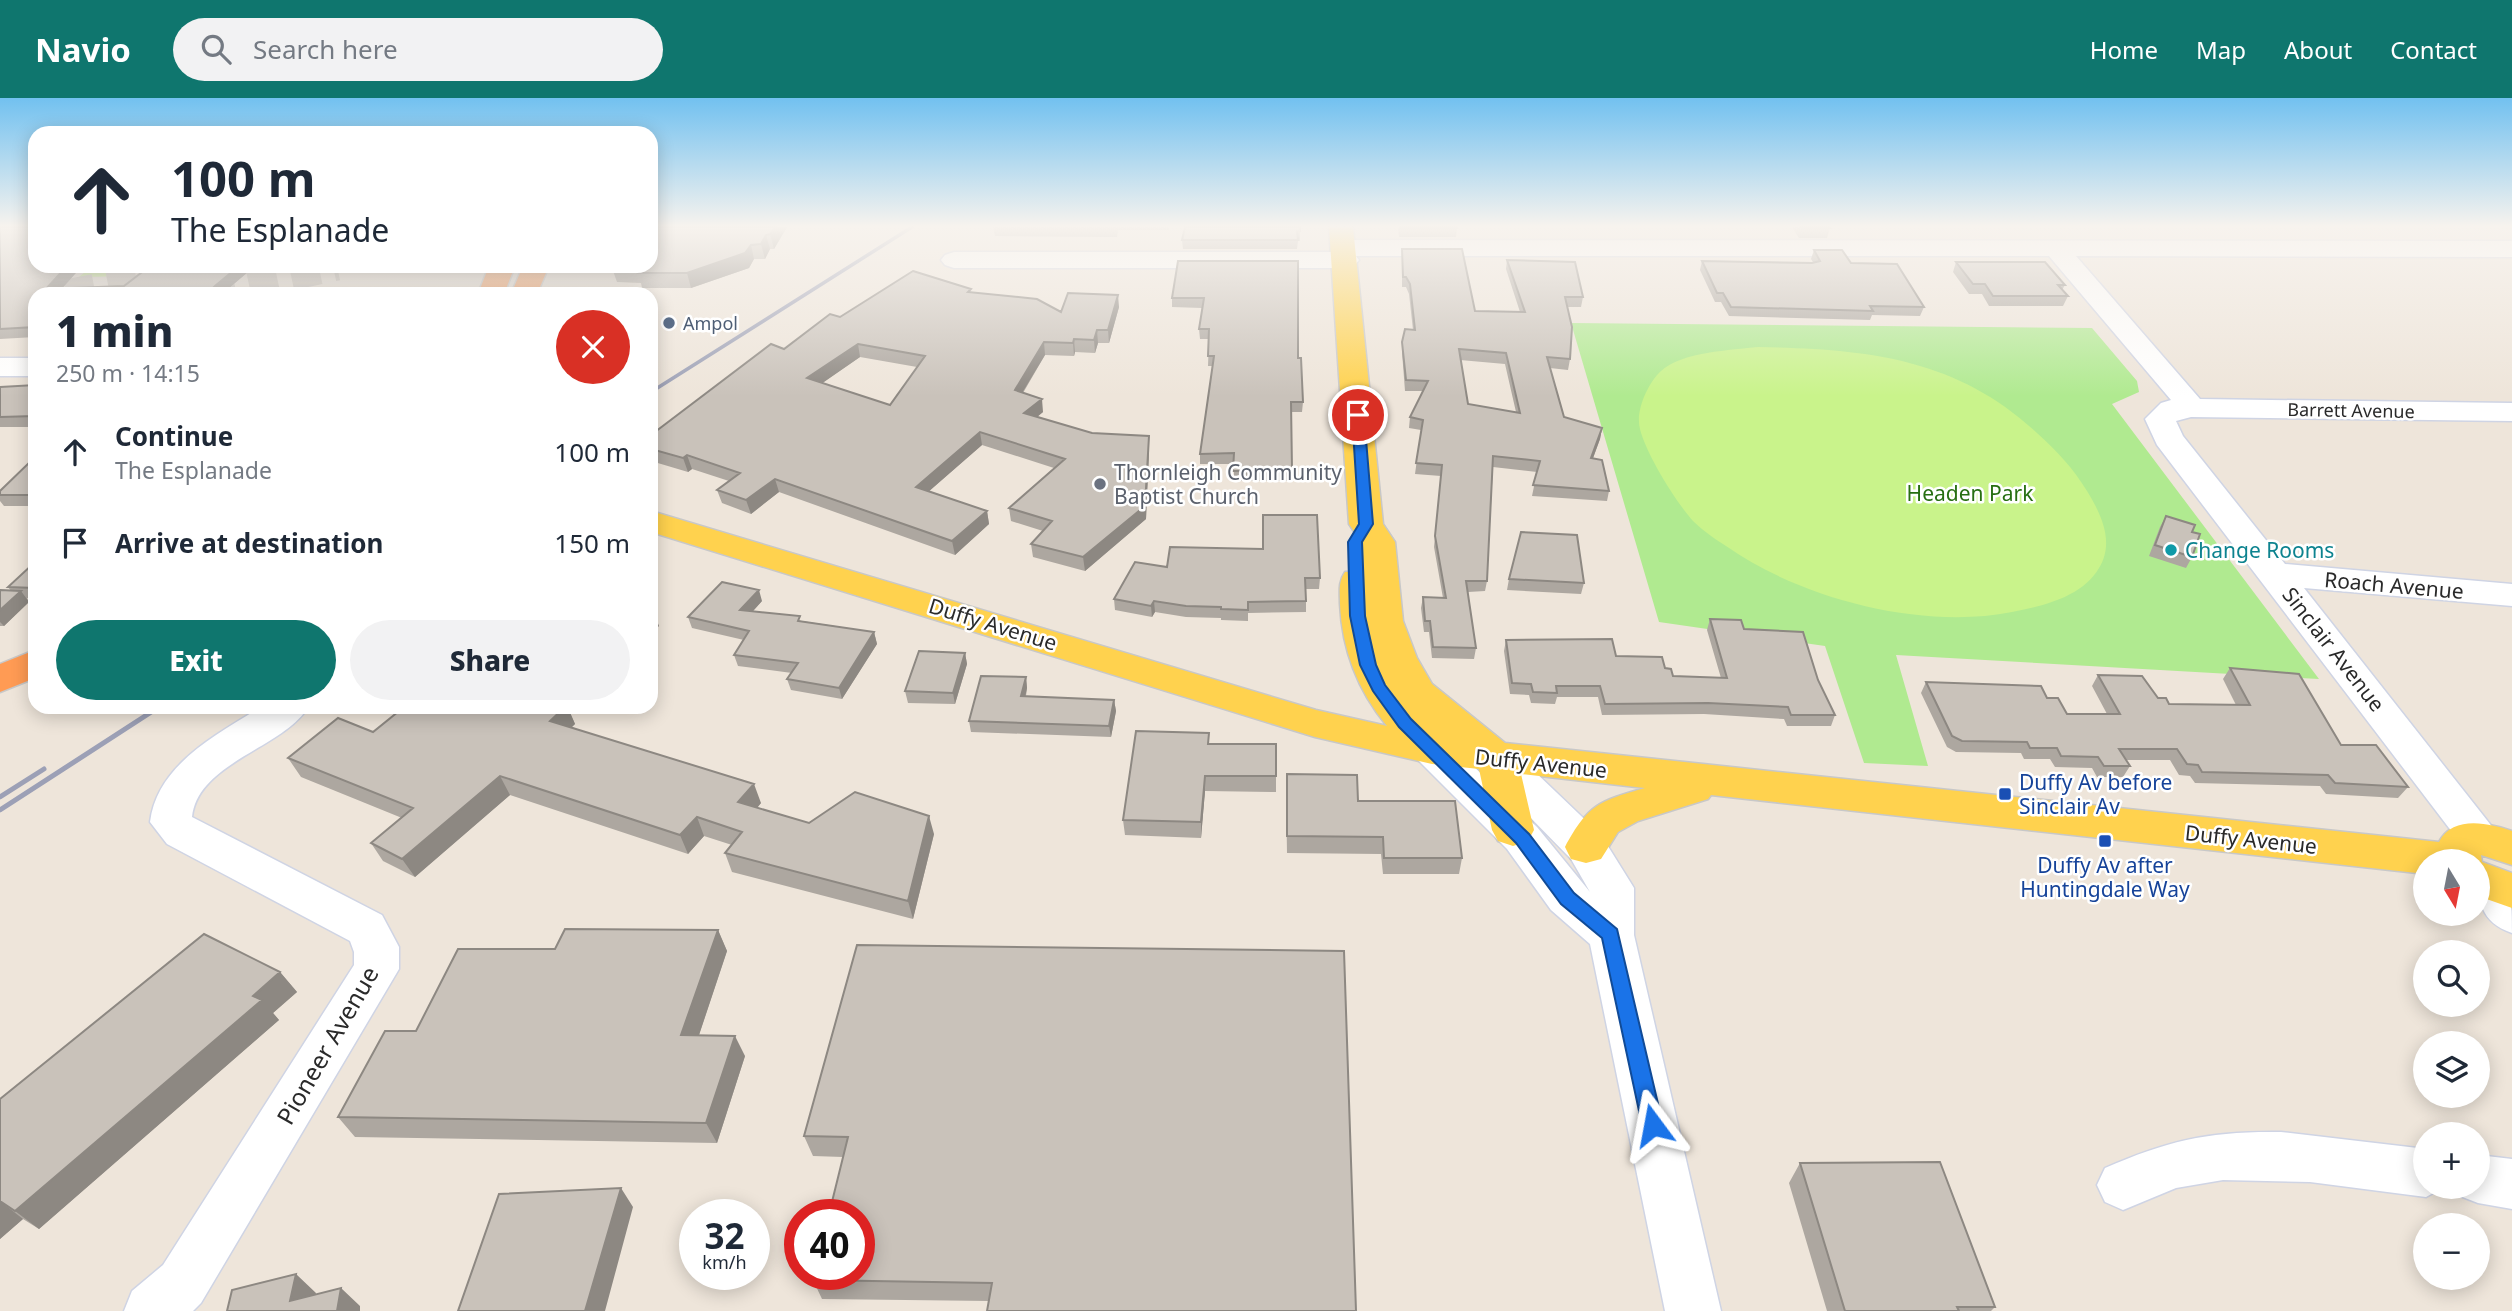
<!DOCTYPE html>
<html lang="en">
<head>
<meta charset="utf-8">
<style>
	body { margin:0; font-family:"Noto Sans",sans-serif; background:#f2f2f3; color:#1f2937; height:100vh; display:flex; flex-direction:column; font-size:26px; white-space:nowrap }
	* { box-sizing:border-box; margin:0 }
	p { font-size:23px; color:#747a83 }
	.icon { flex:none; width:38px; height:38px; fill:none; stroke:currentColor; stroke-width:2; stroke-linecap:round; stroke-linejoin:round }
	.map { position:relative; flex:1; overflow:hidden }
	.drawer { position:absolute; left:28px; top:189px; width:630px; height:427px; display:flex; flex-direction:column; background:#fff; border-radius:21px; box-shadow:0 4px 18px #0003 }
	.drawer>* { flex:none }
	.top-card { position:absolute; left:28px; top:28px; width:630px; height:147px; border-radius:21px; box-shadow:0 4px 18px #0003; background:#fff; color:#1f2937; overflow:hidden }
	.needle { width:46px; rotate:170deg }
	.tools { position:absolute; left:2413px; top:751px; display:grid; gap:14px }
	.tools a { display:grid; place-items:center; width:77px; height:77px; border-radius:50%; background:#fff; box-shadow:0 4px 18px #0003; font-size:35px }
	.speed { position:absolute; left:679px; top:1101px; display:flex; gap:14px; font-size:35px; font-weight:700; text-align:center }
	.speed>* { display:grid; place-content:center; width:91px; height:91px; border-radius:50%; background:#fff; box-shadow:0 4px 18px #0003; line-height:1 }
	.speed small { font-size:18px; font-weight:400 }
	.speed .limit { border:10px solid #d22; background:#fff; color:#111 }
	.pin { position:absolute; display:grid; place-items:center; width:60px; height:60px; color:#fff; margin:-30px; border:4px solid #fff; border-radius:50%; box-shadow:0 2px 7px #0007 }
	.me { position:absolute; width:77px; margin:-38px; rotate:347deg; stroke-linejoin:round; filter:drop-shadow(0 0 5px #0008) }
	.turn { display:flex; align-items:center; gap:24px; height:147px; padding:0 28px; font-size:32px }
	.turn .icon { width:91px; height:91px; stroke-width:2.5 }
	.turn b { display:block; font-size:49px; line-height:60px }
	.round { display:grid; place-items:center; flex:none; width:74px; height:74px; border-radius:37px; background:#f2f2f3 }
	.summary { display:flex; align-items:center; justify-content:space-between; height:119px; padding:0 28px }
	h1 { font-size:42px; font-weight:800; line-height:52px }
	.button { display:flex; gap:14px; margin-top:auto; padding:14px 28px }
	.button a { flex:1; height:80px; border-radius:42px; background:#0f766e; color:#fff; font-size:28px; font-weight:800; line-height:80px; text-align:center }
	.button a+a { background:#f2f2f3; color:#1f2937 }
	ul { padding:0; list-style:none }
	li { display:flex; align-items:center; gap:21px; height:91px; padding:0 28px }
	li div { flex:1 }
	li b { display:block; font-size:26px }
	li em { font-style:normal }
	header { display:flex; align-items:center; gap:42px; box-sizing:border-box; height:98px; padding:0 35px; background:#0f766e; color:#fff }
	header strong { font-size:33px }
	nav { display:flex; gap:38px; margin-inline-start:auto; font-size:24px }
	.search { width:490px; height:63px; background:#f2f2f3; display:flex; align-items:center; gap:18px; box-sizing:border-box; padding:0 24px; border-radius:38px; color:#747a83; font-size:26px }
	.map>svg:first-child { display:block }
	.green { fill:#b0ea90 }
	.pitch { fill:#c9f38b }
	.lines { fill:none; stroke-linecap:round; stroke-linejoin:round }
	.highway-tunnel { stroke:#c7c0b7; stroke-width:29; stroke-dasharray:29 14; stroke-linecap:butt }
	.minor-casing { stroke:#cfd4e4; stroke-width:3 }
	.major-casing { stroke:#c8c8c8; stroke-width:3 }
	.highway-casing { stroke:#c8c8c8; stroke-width:3 }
	.minor { fill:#fff; fill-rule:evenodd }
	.major { fill:#ffd24e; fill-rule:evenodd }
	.highway { fill:#ff9b54; fill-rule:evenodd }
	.rail-far1 { stroke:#9ca0b6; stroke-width:3.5 }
	.rail { stroke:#9ca0b6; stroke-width:5 }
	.wall { fill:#ada7a0; fill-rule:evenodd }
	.shaded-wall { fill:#8d8882 }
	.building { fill:#c9c2ba; stroke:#8d8882; stroke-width:2; fill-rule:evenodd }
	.route { fill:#1a73e8; stroke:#114b97; stroke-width:2 }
	.service-dot { fill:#5c6f8a; stroke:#fff; stroke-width:2.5 }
	.worship-dot { fill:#6b7280; stroke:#fff; stroke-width:2.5 }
	.culture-dot { fill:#0f9aa8; stroke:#fff; stroke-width:2.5 }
	.transit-dot { fill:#1a4fb4; stroke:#fff; stroke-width:2.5 }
	.labels { text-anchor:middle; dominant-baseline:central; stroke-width:5; stroke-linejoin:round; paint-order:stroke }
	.far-service-label { font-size:18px; fill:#4e5e75; stroke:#fff; text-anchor:start }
	.far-street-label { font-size:18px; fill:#2a2a2a; stroke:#fff }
	.worship-label { font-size:21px; fill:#5b616d; stroke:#fff; text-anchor:start }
	.park-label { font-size:21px; fill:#276f12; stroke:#fff }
	.culture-label { font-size:21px; fill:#0d838f; stroke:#fff; text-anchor:start }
	.street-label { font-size:21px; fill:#2a2a2a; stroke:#fff }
	.transit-label { font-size:21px; fill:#164399; stroke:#fff; text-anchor:start }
	.near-street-label { font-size:24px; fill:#2a2a2a; stroke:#fff }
</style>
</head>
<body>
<header>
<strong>Navio</strong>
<div class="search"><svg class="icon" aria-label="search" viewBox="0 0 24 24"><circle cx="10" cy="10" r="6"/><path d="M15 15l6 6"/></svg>Search here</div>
<nav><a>Home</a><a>Map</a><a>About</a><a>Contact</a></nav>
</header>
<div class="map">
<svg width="2512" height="1213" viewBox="0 0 2512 1213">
	<rect width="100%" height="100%" fill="#eee5da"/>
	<!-- green -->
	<path class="green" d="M1571,225L2092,230L2137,283L2139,294L2112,306L2319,581L1896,557L1928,668L1864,665L1825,548L1659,524Z"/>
	<!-- pitch -->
	<path class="pitch" d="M92,168H142L131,178L79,179Z
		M1758,249C1864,251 1956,259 2037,335C2057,353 2073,370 2087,393C2101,416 2115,444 2099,470C2082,499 2043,508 2012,514C1922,532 1801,501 1726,448C1715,441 1702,432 1693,423C1676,404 1646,356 1640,331C1635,313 1648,285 1661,273C1681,254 1732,252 1758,249Z"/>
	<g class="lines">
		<!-- highway-tunnel -->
		<path class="highway-tunnel" d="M66,196L212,168
			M207,196L337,168"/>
		<!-- minor casing -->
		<g class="minor-casing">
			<path id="minor" d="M1345,142L2512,143V159L2076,158L2200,301L2512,305V323L2191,319L2176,323L2183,338L2285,466L2512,486V508L2304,490L2501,740L2495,751L2480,756L2465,751L2157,347L2145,321L2161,305L2171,302L2049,158H1356L1359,162L1355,167L1346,170H954L945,167L941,162L945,157L954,154H1335L1332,150L1336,145Z
				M0,260H35V278H0Z
				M261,609H308C284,650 198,664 192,719L382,817L399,849V871L201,1205L193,1213H124L132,1193L163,1167L354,867V854L350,843L167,746L150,724C157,667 216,637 261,609Z
				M1432,638L1446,642L1537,729L1590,794L1571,761L1483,671L1477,661L1483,651L1497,647L1511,651L1601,737L1634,790V837L1721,1213H1665L1590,846L1551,812L1507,751L1418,662L1412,652L1418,642Z
				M2489,769C2512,780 2512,805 2512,835C2480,824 2478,803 2478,772Z
				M2281,1034L2426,1051V1088H2446L2426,1099L2310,1084L2223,1082L2176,1090L2123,1112L2105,1104L2097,1087L2105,1070C2169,1042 2210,1033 2281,1034Z
				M2478,1057L2512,1061V1111L2478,1105L2460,1098L2455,1088H2478Z"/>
		</g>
		<!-- major casing -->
		<g class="major-casing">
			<path id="major" d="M1329,129H1353L1383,426L1395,444L1403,523L1417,560L1432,586L1505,645L2439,744C2453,717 2488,725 2512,733V767L2481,757L2482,764L2512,775V810L2478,798V763H2426V776L1711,697L1708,701L1638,723L1618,734L1601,761L1586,765L1571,761L1565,749C1588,706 1600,703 1645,690L1521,676L1534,732L1528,743L1513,748L1498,743L1492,732L1479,671L1432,666L1315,639L651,434V413L1316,612L1387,628C1358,593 1342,551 1340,506C1340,494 1338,484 1345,474L1363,473L1361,444L1349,426Z"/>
		</g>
		<!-- highway casing -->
		<g class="highway-casing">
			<path id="highway" d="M489,168H515L504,196H478Z
				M523,168H549L537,196H511Z
				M35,552V580L0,594V566Z"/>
		</g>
		<!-- minor -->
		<use href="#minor" class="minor"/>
		<!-- major -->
		<use href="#major" class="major"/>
		<!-- highway -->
		<use href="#highway" class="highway"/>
		<!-- rail-far1 -->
		<path class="rail-far1" d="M651,294L912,129"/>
		<!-- rail -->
		<path class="rail" d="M0,699L44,671
			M0,712L159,609"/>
	</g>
	<!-- wall -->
	<path class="wall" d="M0,129L82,168L62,191L124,188L150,168H255L222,196H35V239L0,241Z
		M651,129H787L774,151H770L765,161H754L749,170L691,190H642L641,185L617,184L612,170Z
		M993,129H1169V132H1118L1117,139L995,138Z
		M1300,129V143H1298L1297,151H1183L1182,142Z
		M1398,129H1457L1456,139H1399Z
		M1792,129H1829L1830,130L1827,140H1799Z
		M1402,151L1475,213L1520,214L1506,171L1507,162L1583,199L1581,209H1567L1570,261L1568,272L1550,270L1564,319L1602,330L1600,341L1593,360L1609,393L1607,403L1532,398L1537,374L1493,369L1487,483L1485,493L1468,494L1476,550L1474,561L1432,560L1429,534H1424L1421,510L1423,499L1443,500L1434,449L1441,378L1415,376L1421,332L1409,330L1410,319L1423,293H1405L1402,254V244L1413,232L1409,196L1406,189H1402ZM1460,262L1505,266L1516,314L1468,306Z
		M1814,152L1851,165L1924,209L1920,218L1872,217L1870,222L1729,218L1721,204H1715L1700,172L1702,163L1813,164L1811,161Z
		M1178,163L1298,260L1303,304L1302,314H1291L1292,383H1234V366H1200V356L1213,268H1208L1209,241H1200L1199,231L1202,210L1172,209V200Z
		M1956,164L2065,187L2062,192L2068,198L2063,208H1989L1982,196H1969L1953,174Z
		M971,194L1061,214L1119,209L1109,245H1098L1095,255L1075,254L1074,258L1045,257L1023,295L1043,314L1037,319L1149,351L1146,421L1085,473L1033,459L1031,446L1043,433L1011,423L1009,410L1054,370L982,347L929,393L987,413L989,426L955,457L779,394L751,416L722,405L717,392L729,383L692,371L688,374L651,363V337L784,251L840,219ZM860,259L917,269L890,307L822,285Z
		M35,287V329H0V289Z
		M35,359V408H4L0,403V393Z
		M2166,418L2192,434V459L2186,470L2149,458L2160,429Z
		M1263,451L1320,480L1319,491H1306V514L1248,515V523L1221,522V520L1186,519L1155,514L1152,519L1115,512L1114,501L1167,469Z
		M35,464V501L27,500L29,504L4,528H0V492L11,493L8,489Z
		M1509,481L1584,485L1581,496L1507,492Z
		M762,503L753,513L802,523L874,534L877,546L842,601L791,592L787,581L792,575L738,568L734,557L744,542L692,530L688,519Z
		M1710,521L1744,531L1818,582L1835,617L1831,628H1787L1784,621L1704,616L1602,617L1598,599H1557L1555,606L1531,605L1529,597L1510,596L1504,553L1506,542L1665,570L1673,578L1721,580L1707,532Z
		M965,555L967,566L955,606L908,605L905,593Z
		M2230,570L2341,647L2408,689L2398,700L2326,696L2320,688L2195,685L2190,678L2179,677L2170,662H2126L2130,668L2123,679H2097L2092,670L2055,669L2050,661H2024L2021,655L1956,654L1947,649L1921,595L1926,584L2047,600L2067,616H2107L2092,588L2098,577L2158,600L2169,606L2236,607L2223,581Z
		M1026,579L1027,590L1026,598L1114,602L1116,613L1111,639L971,634L969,623Z
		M399,609H569L568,610L575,626L572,629L761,705L757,710L809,725L934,736L913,821L732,774L725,755L732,747L704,738L688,756L510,697L415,779L383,763L371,745L402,720L301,679L288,660L373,634L402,610Z
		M1209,635V646H1276V694L1205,693L1201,740L1125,737L1123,722Z
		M1286,693L1462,760L1459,776H1383L1381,756L1287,755Z
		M718,832L727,853L699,937L745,958L717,1045L355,1039L338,1019L416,933L555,851Z
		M1344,853L989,1203L822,1201L813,1182L843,1059L813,1058L804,1038Z
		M280,874L297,894L273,915L279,922L39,1131L23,1121L0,1141V1001Z
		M1800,1065L1995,1209L1991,1213H1827L1789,1085Z"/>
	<!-- shaded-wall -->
	<path class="shaded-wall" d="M775,129H787L774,151L770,136Z
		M766,137L770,151L765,161L761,146Z
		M751,147L754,161L749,170L691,190L687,175Z
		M67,168H82L57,196L46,191Z
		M239,168H255L222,196H207L215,188Z
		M1118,197L1119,209L1109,245L1108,232Z
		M1097,232L1098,245L1095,255L1094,242Z
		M1074,241L1075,254L1074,258L1073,245Z
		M1044,244L1045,257L1016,305L1015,292Z
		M858,246L860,259L811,293L807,280Z
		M1042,301L1043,314L1026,328L1024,315Z
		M1602,330L1600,341L1589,371L1591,360Z
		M980,334L982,347L919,402L916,389Z
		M1149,338V351L1146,421L1085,473L1083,459Z
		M687,357L692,371L688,374L683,360Z
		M775,381L779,394L751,416L746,402Z
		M987,413L989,426L955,457L952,443Z
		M759,492L762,503L744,523L740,512Z
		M21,493L29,504L4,528L0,524V512Z
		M1154,503L1155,514L1152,519L1151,508Z
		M652,510L659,528L651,536V511Z
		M874,534L877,546L842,601L839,590Z
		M965,555L967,566L955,606L953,595Z
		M1026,579L1027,590L1023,609L1021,598Z
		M1114,602L1116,613L1111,639L1109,628Z
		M552,609H569L568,610L575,626L559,641L550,623Z
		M500,678L510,697L415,779L402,761Z
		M1205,678V693L1201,740V724Z
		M754,686L761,705L746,723L738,704Z
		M929,718L934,736L913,821L908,803Z
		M697,719L704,738L688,756L680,737Z
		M718,832L727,853L692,958L681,937Z
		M280,874L297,894L273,915L279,922L39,1131L15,1113Z
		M735,938L745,958L717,1045L706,1025Z
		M621,1090L633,1109L605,1213H585Z
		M0,1103L23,1121L0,1141Z
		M296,1176L316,1195L312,1213L290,1203Z
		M341,1190L360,1208V1213H337Z"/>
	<!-- building -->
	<path class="building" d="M0,129H35V168H67L46,191L124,188L150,168H239L215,188L207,196H35V229L0,231Z
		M651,129H775L770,136L766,137L761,146L751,147L745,155L687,175H638L641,170H612L614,168H651Z
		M1185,129H1300V133H1297L1298,142H1182Z
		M1400,129H1457V130H1400Z
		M1801,129H1829L1830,130H1802Z
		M1402,151H1462L1475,213L1525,214L1507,162L1575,164L1583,199H1565L1572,229L1570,261L1547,259L1564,319L1602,330L1591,360L1602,362L1609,393L1533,387L1540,363L1493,358L1487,483H1466L1476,550L1433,549L1430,523H1425L1423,499L1446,500L1435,438L1442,367L1416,365L1423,322L1410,319L1428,283L1406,282L1402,244L1405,231L1415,232L1410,186L1406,179H1403ZM1459,251L1506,255L1520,315L1468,306Z
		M1814,152H1842L1851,165L1897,166L1924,209L1870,208L1873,213L1731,209L1723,195H1717L1702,163L1812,165L1820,163Z
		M1178,163H1298V260H1301L1303,304H1291L1292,372L1233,373L1234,355L1200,356L1214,258H1208L1209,231H1199L1204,200H1172Z
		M1956,164H2045L2065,187H2058L2068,198H1993L1985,186H1973Z
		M913,173L971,191L968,194L1037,201L1061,214L1068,195L1118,197L1108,232H1097L1094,242L1074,241L1073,245L1044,244L1015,292L1042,301L1024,315L1092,335L1149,338L1145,408L1083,459L1031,446L1052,423L1009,410L1065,361L980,334L916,389L987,413L952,443L775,381L746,402L717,392L740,375L687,357L683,360L651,351V337L771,246L784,251L830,216L840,219ZM858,246L925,258L890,307L807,280Z
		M35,287V318L0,319V289Z
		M35,359V397H0V393Z
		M1263,417H1317L1320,480H1305L1306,503L1248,504V512L1221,511V509L1186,508L1154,503L1151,508L1114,501L1135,464L1167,469L1170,449L1263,451Z
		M2166,418L2195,427L2192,434L2200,436L2192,459L2155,447Z
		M1521,434L1577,437L1584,485L1509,481Z
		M35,464V490L8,489Z
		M722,484L759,492L740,512L800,518L798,523L874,534L839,590L787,581L798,565L734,557L749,533L688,519Z
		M0,492L21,493L0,512Z
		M1710,521L1741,522L1744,531L1803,534L1818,582L1835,617H1791L1788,609L1708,605L1605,606L1600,588H1556L1557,595L1533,594L1531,586L1512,585L1506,542L1612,541L1616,558L1662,559L1665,570L1671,571L1673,578L1727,580Z
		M919,553L965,555L953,595L905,593Z
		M2230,570L2299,576L2341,647H2376L2408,689L2335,685L2328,677L2202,674L2198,667L2187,666L2177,651H2119L2130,668H2104L2098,659L2061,658L2057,650H2030L2027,644L1962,643L1952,638L1926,584L2041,588L2047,600H2058L2067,616H2120L2098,577L2142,578L2158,600H2166L2169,606L2250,607Z
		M981,578L1026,579L1021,598L1114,602L1109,628L969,623Z
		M404,609H565L550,623L754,686L738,704L809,725L855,694L929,718L908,803L725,755L742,734L697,719L680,737L500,678L402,761L371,745L413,710L288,660L338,620L373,634Z
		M1136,633L1209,635L1208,646H1276V678H1205L1201,724L1123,722Z
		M1287,676L1357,677L1358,703H1455L1462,760H1384L1383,739L1287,738Z
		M565,831L718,832L681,937L735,938L706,1025L338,1019L385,933H416L458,851H555Z
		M204,836L280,874L253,898L262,902L15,1113L0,1103V1001Z
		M857,847L1344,853L1356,1213H987L992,1185L813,1182L815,1176H859V1116H829L848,1039L804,1038Z
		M1940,1064L1995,1209H1957L1959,1213H1845L1800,1065Z
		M621,1090L585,1213H458L499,1096Z
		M296,1176L290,1203L341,1190L337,1213H227L232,1192Z"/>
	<!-- sky -->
	<linearGradient id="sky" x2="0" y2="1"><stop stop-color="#72c1f0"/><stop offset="0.43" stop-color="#f7f3ee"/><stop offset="1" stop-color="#f7f3ee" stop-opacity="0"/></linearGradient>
	<rect width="2512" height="298" fill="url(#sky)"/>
	<!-- route -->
	<path class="route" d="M1358,313L1364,317L1373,426L1362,444L1365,518L1376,567L1385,587L1411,621L1529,736L1574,795L1617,831L1663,1027L1660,1034L1653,1037L1645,1034L1642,1027L1602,840L1561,806L1516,745L1399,629L1373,593L1360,567L1350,518L1348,444L1359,426L1352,317Z"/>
	<!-- markers -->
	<circle class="service-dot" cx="669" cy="225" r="7"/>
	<circle class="worship-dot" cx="1100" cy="386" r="7"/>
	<circle class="culture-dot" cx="2171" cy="452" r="7"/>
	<g class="transit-dot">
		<rect x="1998" y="689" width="14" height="14" rx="3.5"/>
		<rect x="2098" y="736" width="14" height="14" rx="3.5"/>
	</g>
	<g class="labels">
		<!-- far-service labels -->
		<g class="far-service-label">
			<text x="683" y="225">Ampol</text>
		</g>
		<!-- far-street labels -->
		<g class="far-street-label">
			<text transform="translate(2351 312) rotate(1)">Barrett Avenue</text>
		</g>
		<!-- worship labels -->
		<g class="worship-label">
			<text x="1114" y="374">Thornleigh Community<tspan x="1114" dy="24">Baptist Church</tspan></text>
		</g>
		<!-- park labels -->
		<g class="park-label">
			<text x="1970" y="395">Headen Park</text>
		</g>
		<!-- culture labels -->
		<g class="culture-label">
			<text x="2185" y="452">Change Rooms</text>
		</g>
		<!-- street labels -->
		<g class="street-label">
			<text transform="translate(2394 487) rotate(5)">Roach Avenue</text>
			<text transform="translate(993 526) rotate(17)">Duffy Avenue</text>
			<text transform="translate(2334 551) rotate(52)">Sinclair Avenue</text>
			<text transform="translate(1541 665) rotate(6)">Duffy Avenue</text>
			<text transform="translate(2251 741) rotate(6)">Duffy Avenue</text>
		</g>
		<!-- transit labels -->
		<g class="transit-label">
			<text x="2019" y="684">Duffy Av before<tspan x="2019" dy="24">Sinclair Av</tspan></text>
			<text x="2105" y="767" text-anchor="middle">Duffy Av after<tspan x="2105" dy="24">Huntingdale Way</tspan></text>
		</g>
		<!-- near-street labels -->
		<g class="near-street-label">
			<text transform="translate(327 947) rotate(-60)">Pioneer Avenue</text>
		</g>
	</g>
</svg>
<div class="tools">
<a><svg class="needle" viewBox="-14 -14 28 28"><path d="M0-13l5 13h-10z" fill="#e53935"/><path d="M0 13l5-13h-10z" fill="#747a83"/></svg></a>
<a><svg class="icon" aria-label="search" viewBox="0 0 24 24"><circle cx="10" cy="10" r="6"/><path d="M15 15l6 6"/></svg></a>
<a><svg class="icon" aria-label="layers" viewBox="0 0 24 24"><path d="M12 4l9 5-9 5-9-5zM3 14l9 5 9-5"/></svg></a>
<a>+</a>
<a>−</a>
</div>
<div class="speed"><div>32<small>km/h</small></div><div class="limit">40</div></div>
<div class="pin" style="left:1358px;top:317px;background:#d93025"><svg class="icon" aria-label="arrive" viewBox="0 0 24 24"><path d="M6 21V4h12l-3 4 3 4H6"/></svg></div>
<svg class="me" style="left:1653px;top:1027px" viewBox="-20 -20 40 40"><path d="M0-17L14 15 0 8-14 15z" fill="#1a73e8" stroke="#fff" stroke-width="4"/></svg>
<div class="top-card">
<div class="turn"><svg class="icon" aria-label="ahead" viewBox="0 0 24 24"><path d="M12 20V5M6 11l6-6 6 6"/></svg><div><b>100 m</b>The Esplanade</div></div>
</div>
<section class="drawer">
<div class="summary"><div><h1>1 min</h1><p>250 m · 14:15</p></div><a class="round" style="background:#d93025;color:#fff"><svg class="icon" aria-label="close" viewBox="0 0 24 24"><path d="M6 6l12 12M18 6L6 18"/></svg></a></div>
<ul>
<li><svg class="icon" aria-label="ahead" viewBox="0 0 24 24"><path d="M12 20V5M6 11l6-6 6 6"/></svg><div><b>Continue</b><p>The Esplanade</p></div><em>100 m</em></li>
<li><svg class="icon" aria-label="arrive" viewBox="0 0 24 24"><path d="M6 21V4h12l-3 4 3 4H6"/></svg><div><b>Arrive at destination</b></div><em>150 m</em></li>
</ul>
<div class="button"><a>Exit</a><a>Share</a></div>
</section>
</div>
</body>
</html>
